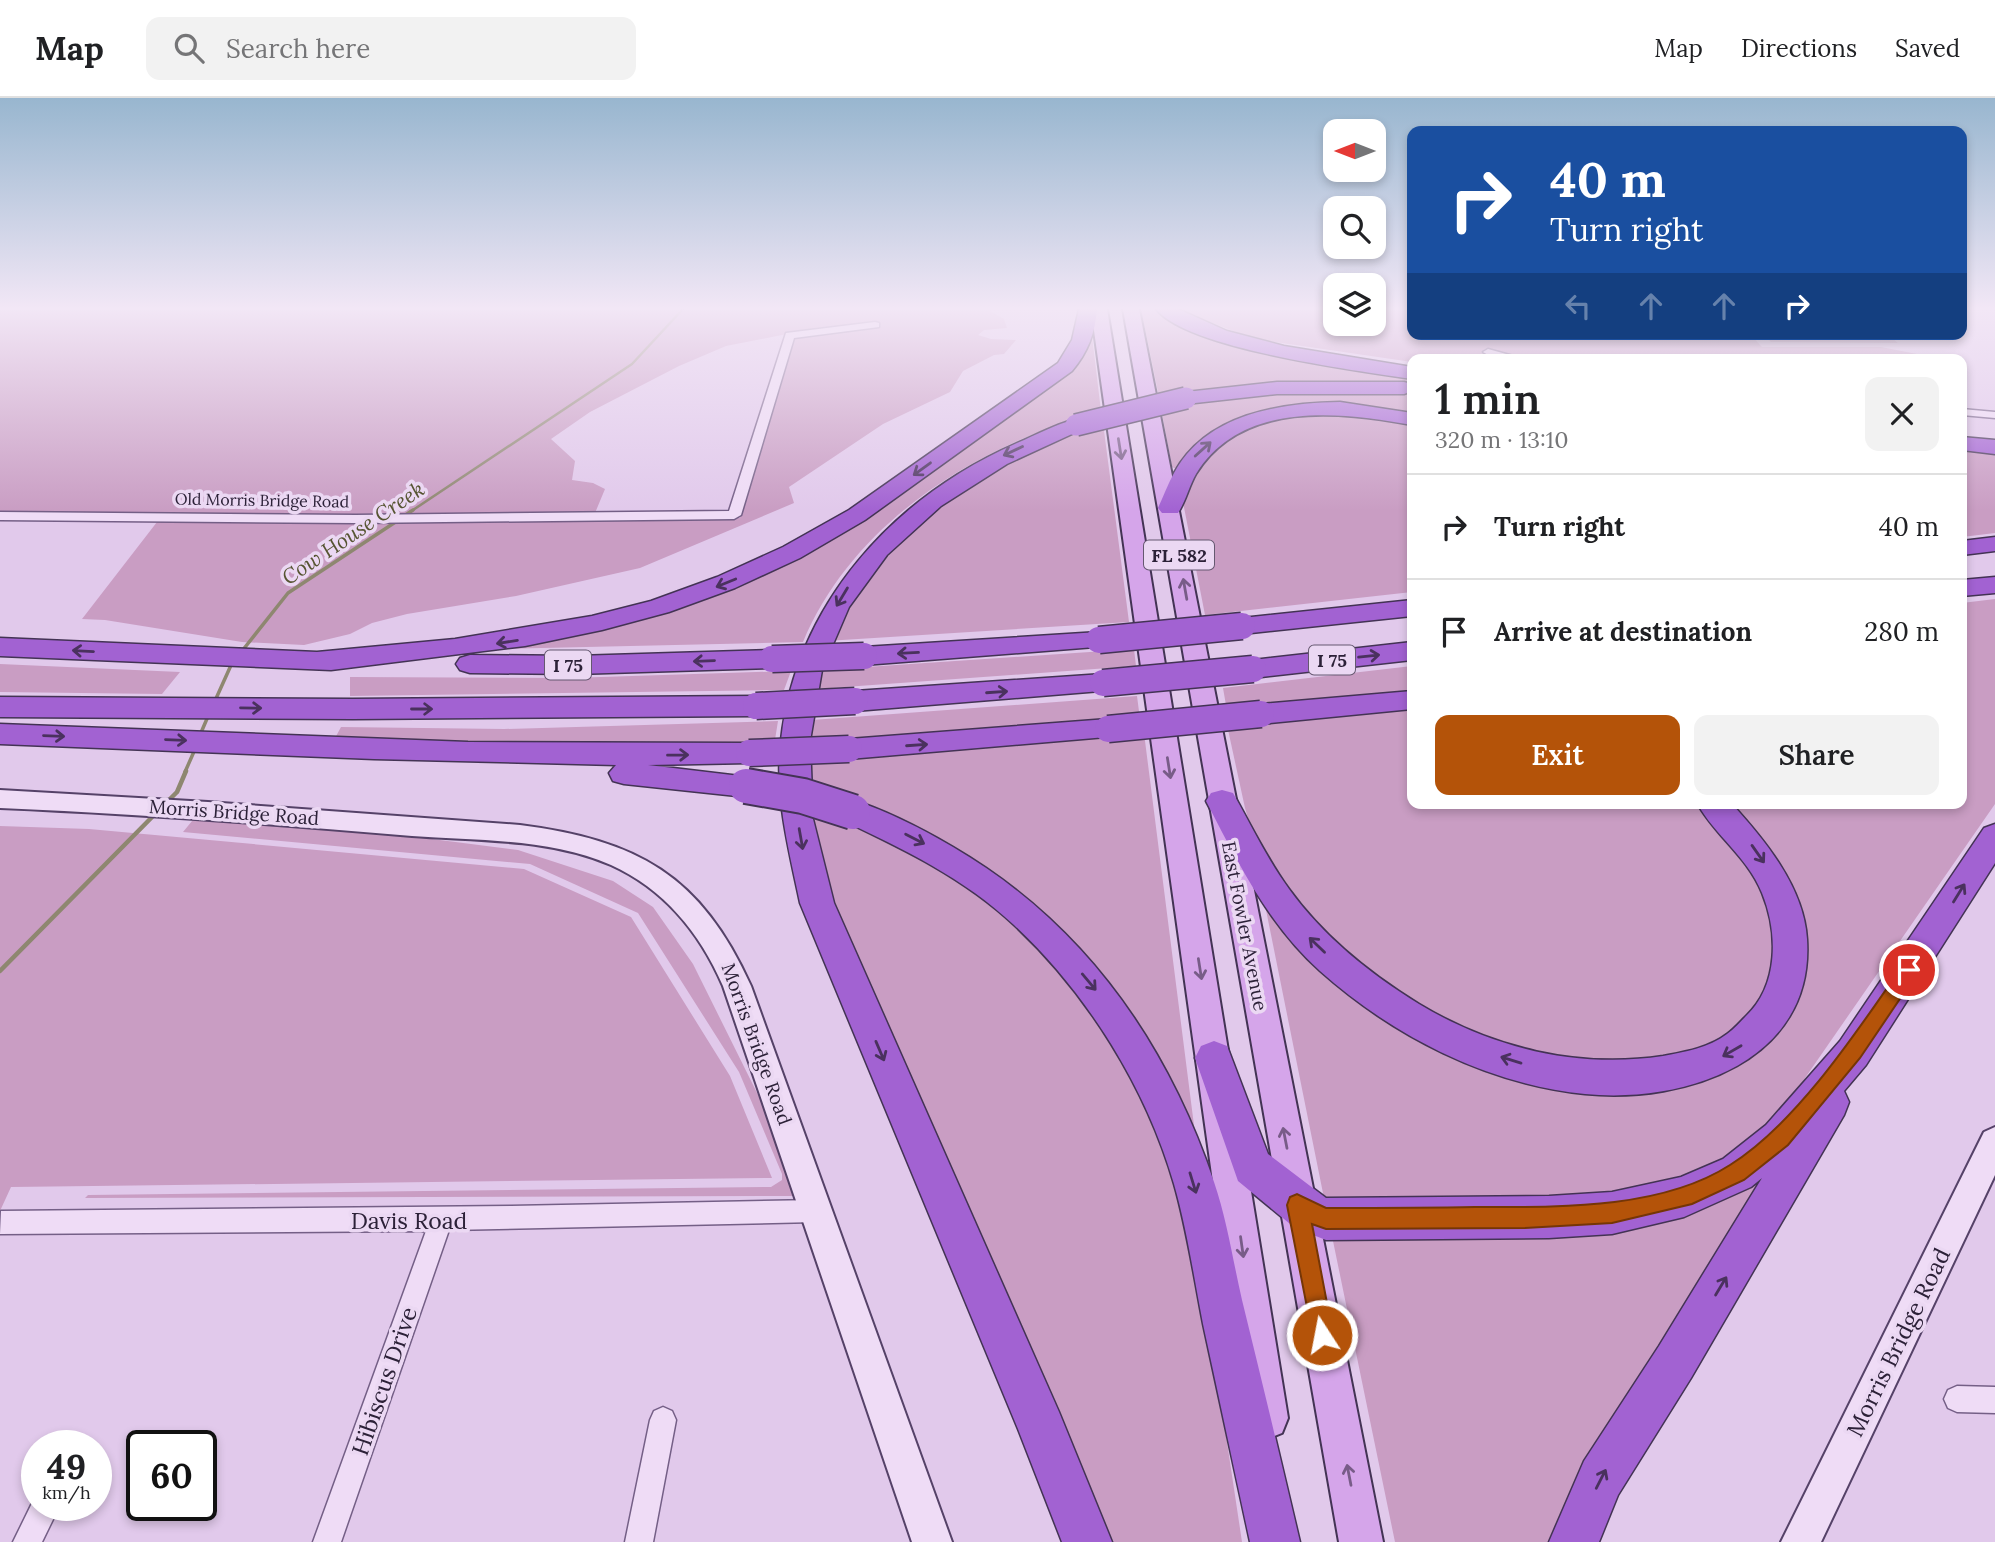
<!DOCTYPE html>
<html lang="en">
<head>
<meta charset="utf-8">
<style>
	body { margin:0; font-family:Lora,serif; background:#f2f2f2; color:#202124; height:100vh; display:flex; flex-direction:column; font-size:26px; white-space:nowrap }
	* { box-sizing:border-box; margin:0 }
	p { font-size:23px; color:#757577 }
	.icon { flex:none; width:38px; height:38px; fill:none; stroke:currentColor; stroke-width:2; stroke-linecap:round; stroke-linejoin:round }
	.map { position:relative; flex:1; overflow:hidden }
	.sheet { position:absolute; left:1407px; top:256px; width:560px; height:455px; display:flex; flex-direction:column; background:#fff; border-radius:14px; box-shadow:0 4px 10px #0003 }
	.sheet>* { flex:none }
	.hud { position:absolute; left:1407px; top:28px; width:560px; height:214px; border-radius:14px; box-shadow:0 4px 10px #0003; background:#1a4fa0; color:#fff; overflow:hidden }
	.needle { width:46px; rotate:270deg }
	.controls { position:absolute; left:1323px; top:21px; display:grid; gap:14px }
	.controls a { display:grid; place-items:center; width:63px; height:63px; border-radius:14px; background:#fff; box-shadow:0 4px 10px #0003; font-size:35px }
	.speed { position:absolute; left:21px; top:1332px; display:flex; gap:14px; font-size:35px; font-weight:700; text-align:center }
	.speed>* { display:grid; place-content:center; width:91px; height:91px; border-radius:50%; background:#fff; box-shadow:0 4px 10px #0003; line-height:1 }
	.speed small { font-size:18px; font-weight:400 }
	.speed .limit { border:4px solid #111; border-radius:10px; background:#fff; color:#111 }
	.pin { position:absolute; display:grid; place-items:center; width:60px; height:60px; color:#fff; margin:-30px; border:4px solid #fff; border-radius:50%; box-shadow:0 2px 7px #0007 }
	.me { position:absolute; width:77px; margin:-38px; rotate:349deg; stroke-linejoin:round; filter:drop-shadow(0 0 5px #0008) }
	.turn { display:flex; align-items:center; gap:24px; height:147px; padding:0 28px; font-size:32px }
	.turn .icon { width:91px; height:91px; stroke-width:2.5 }
	.turn b { display:block; font-size:49px; line-height:60px }
	.lanes { display:flex; align-items:center; height:66px; padding:0 28px; background:#0003; justify-content:center; gap:35px; direction:ltr }
	.lanes .off { opacity:.35 }
	.round { display:grid; place-items:center; flex:none; width:74px; height:74px; border-radius:14px; background:#f2f2f2 }
	.head { display:flex; align-items:center; justify-content:space-between; height:119px; padding:0 28px }
	h1 { font-size:42px; font-weight:600; line-height:52px }
	.primary-button { display:flex; gap:14px; margin-top:auto; padding:14px 28px }
	.primary-button a { flex:1; height:80px; border-radius:14px; background:#b45309; color:#fff; font-size:28px; font-weight:600; line-height:80px; text-align:center }
	.primary-button a+a { background:#f2f2f2; color:#202124 }
	ul { padding:0; list-style:none }
	li { display:flex; align-items:center; gap:21px; height:105px; padding:0 28px; border-top:2px solid #e0e0e0 }
	li div { flex:1 }
	li b { display:block; font-size:26px }
	li em { font-style:normal }
	header { display:flex; align-items:center; gap:42px; box-sizing:border-box; height:98px; padding:0 35px; background:#fff; border-bottom:2px solid #e0e0e0 }
	header strong { font-size:33px }
	nav { display:flex; gap:38px; margin-inline-start:auto; font-size:24px }
	.search { width:490px; height:63px; background:#f2f2f2; display:flex; align-items:center; gap:18px; box-sizing:border-box; padding:0 24px; border-radius:14px; color:#757577; font-size:26px }
	.map>svg:first-child { display:block }
	.green { fill:#c99dc3 }
	.lines { fill:none; stroke-linecap:round; stroke-linejoin:round }
	.stream-far2 { stroke:#8e8770; stroke-width:2.5 }
	.stream-far1 { stroke:#8e8770; stroke-width:3.5 }
	.stream { stroke:#8e8770; stroke-width:4.5 }
	.street-casing { stroke:#745f86; stroke-width:3 }
	.secondary-casing { stroke:#554268; stroke-width:4 }
	.primary-casing { stroke:#433354; stroke-width:4 }
	.highway-casing { stroke:#433354; stroke-width:3 }
	.street { fill:#efdcf6; fill-rule:evenodd }
	.secondary { fill:#efdcf6; fill-rule:evenodd }
	.primary { fill:#d5a5ea; fill-rule:evenodd }
	.highway { fill:#a262d2; fill-rule:evenodd }
	.highway-bridge-far2-casing { stroke:#433354; stroke-width:24; stroke-linecap:butt }
	.highway-bridge-far1-casing { stroke:#433354; stroke-width:29; stroke-linecap:butt }
	.highway-bridge-casing { stroke:#433354; stroke-width:38; stroke-linecap:butt }
	.highway-bridge-far2 { stroke:#a262d2; stroke-width:21 }
	.highway-bridge-far1 { stroke:#a262d2; stroke-width:26 }
	.highway-bridge { stroke:#a262d2; stroke-width:34 }
	.oneway { stroke:#785c88 }
	.oneway2 { stroke:#4a315e }
	.route { fill:#b45309; stroke:#753606; stroke-width:2 }
	.labels { text-anchor:middle; dominant-baseline:central; stroke-width:7; stroke-linejoin:round; paint-order:stroke }
	.far-street-label { font-size:16px; fill:#2c2138; stroke:#ebd8f3 }
	.shield { fill:#ebd8f3; stroke:#655870; stroke-width:2 }
	.shield-label { font-size:18px; font-weight:bold; fill:#2c2138 }
	.street-label { font-size:19px; fill:#2c2138; stroke:#ebd8f3 }
	.water-label { font-size:21px; font-style:italic; fill:#565432; stroke:#ebd8f3 }
	.near-street-label { font-size:23px; fill:#2c2138; stroke:#ebd8f3 }
</style>
</head>
<body>
<header>
<strong>Map</strong>
<div class="search"><svg class="icon" aria-label="search" viewBox="0 0 24 24"><circle cx="10" cy="10" r="6"/><path d="M15 15l6 6"/></svg>Search here</div>
<nav><a>Map</a><a>Directions</a><a>Saved</a></nav>
</header>
<div class="map">
<svg width="1995" height="1444" viewBox="0 0 1995 1444">
	<rect width="100%" height="100%" fill="#e1c9eb"/>
	<!-- green -->
	<path class="green" d="M0,211H992L990,213L1004,221L1007,230L984,232L978,237L991,241L1016,242L1004,256L994,257L963,273L950,294L883,326L789,389L794,405L640,470L516,498L407,516L372,525L350,536L304,547L242,544L105,522L82,521L157,424L0,421L360,424L740,420L795,239L881,228L878,225L792,235L726,248L679,268L590,314L551,341L575,363L572,382L593,385L605,391L595,415L358,417L0,415Z
		M1141,211H1160L1176,220L1266,250L1412,276V286C1326,281 1244,284 1159,299Z
		M1182,211H1335V226H1374V211H1412V236H1750L1762,249H1881L1917,256L1921,261H1522L1485,251L1481,255L1504,261H1412V264L1254,241L1189,216Z
		M1763,236H1887L1898,245L1771,244Z
		M1092,238L1101,313C979,347 854,422 803,544L493,551L731,488L1052,281Z
		M1265,294L1412,295V318L1394,315L1271,314L1180,373L1172,369L1161,310Z
		M1283,316L1393,318L1412,323V494L1205,517L1182,399L1213,345Z
		M1103,325L1129,524L826,543L872,466L970,381L1059,339Z
		M1962,350L1995,353V435L1962,439Z
		M1995,501V706L1762,1042L1656,1099L1325,1105L1265,807L1434,941L1702,977L1800,867L1719,705H1962V505Z
		M1134,551L1136,568L817,591L822,572Z
		M0,566L180,574L162,596L0,594Z
		M1412,568V598L1227,613L1223,590Z
		M791,573L784,592L350,598V579L570,580Z
		M1137,598L1140,621L811,647L812,622Z
		M1412,609V705H1704L1769,792L1779,874L1735,941L1657,969L1497,953L1348,867L1258,754L1245,710L1227,627Z
		M778,623L774,648L672,652L334,642L341,629L504,631Z
		M1144,635L1196,1043L1066,843L810,693L808,661L976,651Z
		M806,709L845,721L970,787L1049,854L1148,998L1202,1178L1242,1444H1107L841,834Z
		M197,717L307,725L518,752L613,783L653,809L693,866L774,1029L798,1098L85,1100L88,1097L771,1089L782,1082V1076L739,974L638,815L530,766L183,734Z
		M0,728L89,731L524,771L631,819L730,978L772,1080L11,1089L0,1113Z
		M1755,1078L1766,1085L1558,1423L1549,1444H1395L1333,1143L1338,1136Z"/>
	<g class="lines">
		<!-- stream-far2 -->
		<path class="stream-far2" d="M410,414L632,266L683,211"/>
		<!-- stream-far1 -->
		<path class="stream-far1" d="M404,418L413,412
			M242,553L288,495L397,423
			M214,605L232,565
			M200,637L209,616
			M185,674L196,649"/>
		<!-- stream -->
		<path class="stream" d="M166,705L177,694L186,673
			M0,873L157,714"/>
		<!-- street casing -->
		<g class="street-casing">
			<path id="street" d="M875,224L879,225V229L794,240L741,417L734,421L356,425L0,422V414L356,417L729,413L786,235Z
				M1488,251L1517,259L1518,261C1506,261 1493,261 1483,254Z
				M1962,311L1995,314V320L1962,317Z
				M816,1102L824,1105L828,1113L824,1121L816,1124L449,1132L341,1444H313L426,1133L0,1136L1,1113L511,1108Z
				M1957,1288L1995,1289V1315L1957,1314L1948,1310L1944,1301L1948,1292Z
				M663,1309L672,1313L676,1322L653,1444H625L650,1322L654,1313Z
				M36,1397L37,1407H60L42,1444H13Z"/>
		</g>
		<!-- secondary casing -->
		<g class="secondary-casing">
			<path id="secondary" d="M0,692L208,704L520,727C637,742 701,777 751,888L952,1444H912L723,888C700,835 664,791 611,767C549,740 478,743 412,738C275,726 138,716 0,710Z
				M1995,1029V1077L1821,1444H1781L1984,1034Z"/>
		</g>
		<!-- primary casing -->
		<g class="primary-casing">
			<path id="primary" d="M1091,211H1107L1288,1320L1282,1335L1267,1341L1252,1335L1246,1320Z
				M1123,211H1139L1383,1444H1339Z"/>
		</g>
		<!-- highway casing -->
		<g class="highway-casing">
			<path id="highway" d="M1079,211H1097C1095,235 1088,254 1072,273L865,422L800,460L735,490L669,514L602,532L525,548L331,572L0,558V540L317,554L455,541L592,518L651,503L717,479L783,449L849,412L1058,265L1072,242Z
				M1156,211H1178L1227,233L1284,248L1412,269V281C1359,273 1187,251 1156,211Z
				M1277,284H1404L1411,286L1412,293L1404,296H1277L1186,306L1179,304L1176,300L1179,296L1186,294Z
				M1340,304L1412,315V327C1340,314 1242,302 1196,376C1189,388 1186,403 1178,415H1162L1158,410C1163,399 1168,386 1174,375C1206,316 1279,305 1340,304Z
				M1076,321L1083,323L1087,327L1083,331L1007,366L941,408L887,457L849,509L822,572L810,643L813,721L834,805L1059,1314L1112,1444H1062L1018,1331L800,805C789,752 774,697 781,642C796,505 894,399 1017,345C1036,337 1056,326 1076,321Z
				M1962,339L1995,342V356L1962,352Z
				M1995,439V453L1962,457V443Z
				M1995,479V495L1962,498V482Z
				M1412,502V518L1242,536L1233,534L1229,528L1233,522L1242,520Z
				M1099,534L1108,536L1112,542L1108,548L864,567L854,564L850,558L854,552L864,549Z
				M1412,544V562L1253,580L1243,577L1239,571L1243,565L1253,562Z
				M772,552L782,555L786,561L782,567L772,570L576,576L470,575L460,572L456,566L460,560L470,557L576,558Z
				M1103,576L1113,578L1117,585L1113,592L855,613L845,610L841,603L845,596L855,593Z
				M1412,593V611L1261,626L1251,623L1247,616L1251,609L1261,606Z
				M756,598L766,601L770,608L766,615L756,618L353,621L0,619V599L353,601Z
				M1108,621L1118,624L1123,631L1118,638L849,661L839,658L834,651L839,644L849,641Z
				M0,626L468,644L749,645L760,648L764,655L760,662L749,665L648,667L757,680L761,688L757,696L746,699L624,686L613,683L609,675L616,667L374,661L0,646Z
				M1222,692L1233,695C1251,727 1267,761 1289,791C1323,838 1370,876 1419,906C1492,950 1578,971 1663,958C1684,954 1709,950 1727,936C1734,931 1740,924 1746,918C1779,887 1778,834 1762,795C1747,758 1715,738 1697,705H1731C1764,741 1804,789 1807,841C1815,963 1686,1006 1585,996C1487,986 1393,938 1320,873C1268,826 1238,765 1206,703L1211,695Z
				M853,702C888,713 922,731 953,749C1083,825 1166,943 1214,1084C1227,1122 1233,1163 1242,1202C1262,1283 1281,1363 1300,1444H1250C1234,1371 1219,1299 1203,1226C1194,1180 1187,1131 1174,1086C1146,989 1087,895 1014,827C964,780 903,751 842,722L837,714L842,706Z
				M1995,726V765L1866,967L1844,993L1849,1004L1844,1017L1691,1280L1618,1397L1599,1444H1549L1584,1363L1659,1248L1762,1080L1751,1089L1684,1119L1612,1136L1549,1140L1326,1142L1295,1130L1238,1083L1195,960L1201,948L1214,943L1227,948L1268,1056L1326,1100L1549,1098L1612,1094L1681,1079L1723,1061L1766,1027L1840,943L1984,730Z"/>
		</g>
		<!-- street -->
		<use href="#street" class="street"/>
		<!-- secondary -->
		<use href="#secondary" class="secondary"/>
		<!-- primary -->
		<use href="#primary" class="primary"/>
		<!-- highway -->
		<use href="#highway" class="highway"/>
		<!-- highway-bridge-far2 casing -->
		<g class="highway-bridge-far2-casing">
			<path id="highway-bridge-far2" d="M1076,327L1186,300"/>
		</g>
		<!-- highway-bridge-far1 casing -->
		<g class="highway-bridge-far1-casing">
			<path id="highway-bridge-far1" d="M1099,542L1242,528
				M772,561L864,558
				M1103,585L1253,571
				M756,608L855,603
				M1108,631L1261,616
				M749,655L849,651"/>
		</g>
		<!-- highway-bridge casing -->
		<g class="highway-bridge-casing">
			<path id="highway-bridge" d="M746,688L803,698L853,714"/>
		</g>
		<!-- highway-bridge-far2 -->
		<use href="#highway-bridge-far2" class="highway-bridge-far2"/>
		<!-- highway-bridge-far1 -->
		<use href="#highway-bridge-far1" class="highway-bridge-far1"/>
		<!-- highway-bridge -->
		<use href="#highway-bridge" class="highway-bridge"/>
	</g>
	<!-- one-way arrows -->
	<defs><path id="oneway-shaft" d="M-6 0H5M1.5-3L5.5 0L1.5 3" fill="none" stroke-width="1.6" stroke-linecap="round" stroke-linejoin="round" transform="scale(1.75)"/></defs>
	<g class="oneway">
		<use href="#oneway-shaft" transform="translate(1120 351) rotate(81)"/>
		<use href="#oneway-shaft" transform="translate(1185 491) rotate(-100)"/>
		<use href="#oneway-shaft" transform="translate(1169 670) rotate(81)"/>
		<use href="#oneway-shaft" transform="translate(1200 871) rotate(81)"/>
		<use href="#oneway-shaft" transform="translate(1285 1040) rotate(-101)"/>
		<use href="#oneway-shaft" transform="translate(1242 1149) rotate(82)"/>
		<use href="#oneway-shaft" transform="translate(1349 1377) rotate(-101)"/>
	</g>
	<g class="oneway2">
		<use href="#oneway-shaft" transform="translate(1203 351) rotate(-42)"/>
		<use href="#oneway-shaft" transform="translate(1013 353) rotate(155)"/>
		<use href="#oneway-shaft" transform="translate(922 371) rotate(144)"/>
		<use href="#oneway-shaft" transform="translate(726 485) rotate(158)"/>
		<use href="#oneway-shaft" transform="translate(842 499) rotate(121)"/>
		<use href="#oneway-shaft" transform="translate(507 544) rotate(171)"/>
		<use href="#oneway-shaft" transform="translate(83 553) rotate(-177)"/>
		<use href="#oneway-shaft" transform="translate(908 555) rotate(177)"/>
		<use href="#oneway-shaft" transform="translate(1369 558) rotate(-6)"/>
		<use href="#oneway-shaft" transform="translate(704 563) rotate(178)"/>
		<use href="#oneway-shaft" transform="translate(997 594) rotate(-4)"/>
		<use href="#oneway-shaft" transform="translate(251 610) rotate(1)"/>
		<use href="#oneway-shaft" transform="translate(422 611)"/>
		<use href="#oneway-shaft" transform="translate(54 638) rotate(2)"/>
		<use href="#oneway-shaft" transform="translate(176 642) rotate(2)"/>
		<use href="#oneway-shaft" transform="translate(917 647) rotate(-4)"/>
		<use href="#oneway-shaft" transform="translate(678 657) rotate(-1)"/>
		<use href="#oneway-shaft" transform="translate(801 741) rotate(80)"/>
		<use href="#oneway-shaft" transform="translate(915 741) rotate(27)"/>
		<use href="#oneway-shaft" transform="translate(1758 756) rotate(55)"/>
		<use href="#oneway-shaft" transform="translate(1959 795) rotate(-58)"/>
		<use href="#oneway-shaft" transform="translate(1317 847) rotate(-136)"/>
		<use href="#oneway-shaft" transform="translate(1089 884) rotate(50)"/>
		<use href="#oneway-shaft" transform="translate(880 953) rotate(67)"/>
		<use href="#oneway-shaft" transform="translate(1732 953) rotate(150)"/>
		<use href="#oneway-shaft" transform="translate(1511 962) rotate(-163)"/>
		<use href="#oneway-shaft" transform="translate(1193 1085) rotate(73)"/>
		<use href="#oneway-shaft" transform="translate(1721 1188) rotate(-59)"/>
		<use href="#oneway-shaft" transform="translate(1601 1381) rotate(-63)"/>
	</g>
	<!-- sky -->
	<linearGradient id="sky" x2="0" y2="1"><stop stop-color="#98b6cf"/><stop offset="0.51" stop-color="#f2e7f6"/><stop offset="1" stop-color="#f2e7f6" stop-opacity="0"/></linearGradient>
	<rect width="1995" height="413" fill="url(#sky)"/>
	<!-- route -->
	<path class="route" d="M1909,865L1916,867L1918,872L1916,877L1860,960L1788,1047L1744,1082L1692,1106L1612,1125L1525,1130L1326,1131L1312,1126L1333,1237L1330,1245L1322,1248L1314,1245L1287,1107L1290,1099L1297,1096L1326,1110C1376,1110 1426,1110 1475,1109C1556,1109 1660,1112 1730,1067C1797,1025 1858,932 1903,867Z"/>
	<g class="labels">
		<!-- far-street labels -->
		<g class="far-street-label">
			<text transform="translate(262 402) rotate(1)">Old Morris Bridge Road</text>
		</g>
		<!-- shield labels -->
		<g class="shield">
			<rect x="1144" y="442.5" width="70" height="29" rx="5"/>
			<rect x="1309" y="547.5" width="46" height="29" rx="5"/>
			<rect x="545" y="552.5" width="46" height="29" rx="5"/>
		</g>
		<g class="shield-label">
			<text x="1179" y="457">FL 582</text>
			<text x="1332" y="562">I 75</text>
			<text x="568" y="567">I 75</text>
		</g>
		<!-- street labels -->
		<g class="street-label">
			<text transform="translate(234 714) rotate(4)">Morris Bridge Road</text>
			<text transform="translate(1245 828) rotate(79)">East Fowler Avenue</text>
			<text transform="translate(757 946) rotate(70)">Morris Bridge Road</text>
		</g>
		<!-- water labels -->
		<g class="water-label">
			<text transform="translate(353 435) rotate(-34)">Cow House Creek</text>
		</g>
		<!-- near-street labels -->
		<g class="near-street-label">
			<text x="409" y="1122">Davis Road</text>
			<text transform="translate(1898 1244) rotate(-64)">Morris Bridge Road</text>
			<text transform="translate(384 1283) rotate(-71)">Hibiscus Drive</text>
		</g>
	</g>
</svg>
<div class="controls">
<a><svg class="needle" viewBox="-14 -14 28 28"><path d="M0-13l5 13h-10z" fill="#e53935"/><path d="M0 13l5-13h-10z" fill="#757577"/></svg></a>
<a><svg class="icon" aria-label="search" viewBox="0 0 24 24"><circle cx="10" cy="10" r="6"/><path d="M15 15l6 6"/></svg></a>
<a><svg class="icon" aria-label="layers" viewBox="0 0 24 24"><path d="M12 4l9 5-9 5-9-5zM3 14l9 5 9-5"/></svg></a>
</div>
<div class="speed"><div>49<small>km/h</small></div><div class="limit">60</div></div>
<div class="pin" style="left:1909px;top:872px;background:#d93025"><svg class="icon" aria-label="arrive" viewBox="0 0 24 24"><path d="M6 21V4h12l-3 4 3 4H6"/></svg></div>
<svg class="me" style="left:1322px;top:1237px" viewBox="-20 -20 40 40"><circle r="17" fill="#b45309" stroke="#fff" stroke-width="3"/><path d="M0-11L8 9 0 5-8 9z" fill="#fff"/></svg>
<div class="hud">
<div class="turn"><svg class="icon" aria-label="right" viewBox="0 0 24 24"><path d="M7 20v-9h11M14 6l5 5-5 5"/></svg><div><b>40 m</b>Turn right</div></div>
<div class="lanes"><svg class="icon off" aria-label="left" viewBox="0 0 24 24"><path d="M17 20v-9H6M10 6l-5 5 5 5"/></svg><svg class="icon off" aria-label="ahead" viewBox="0 0 24 24"><path d="M12 20V5M6 11l6-6 6 6"/></svg><svg class="icon off" aria-label="ahead" viewBox="0 0 24 24"><path d="M12 20V5M6 11l6-6 6 6"/></svg><svg class="icon" aria-label="right" viewBox="0 0 24 24"><path d="M7 20v-9h11M14 6l5 5-5 5"/></svg></div>
</div>
<section class="sheet">
<div class="head"><div><h1>1 min</h1><p>320 m · 13:10</p></div><a class="round"><svg class="icon" aria-label="close" viewBox="0 0 24 24"><path d="M6 6l12 12M18 6L6 18"/></svg></a></div>
<ul>
<li><svg class="icon" aria-label="right" viewBox="0 0 24 24"><path d="M7 20v-9h11M14 6l5 5-5 5"/></svg><div><b>Turn right</b></div><em>40 m</em></li>
<li><svg class="icon" aria-label="arrive" viewBox="0 0 24 24"><path d="M6 21V4h12l-3 4 3 4H6"/></svg><div><b>Arrive at destination</b></div><em>280 m</em></li>
</ul>
<div class="primary-button"><a>Exit</a><a>Share</a></div>
</section>
</div>
</body>
</html>
